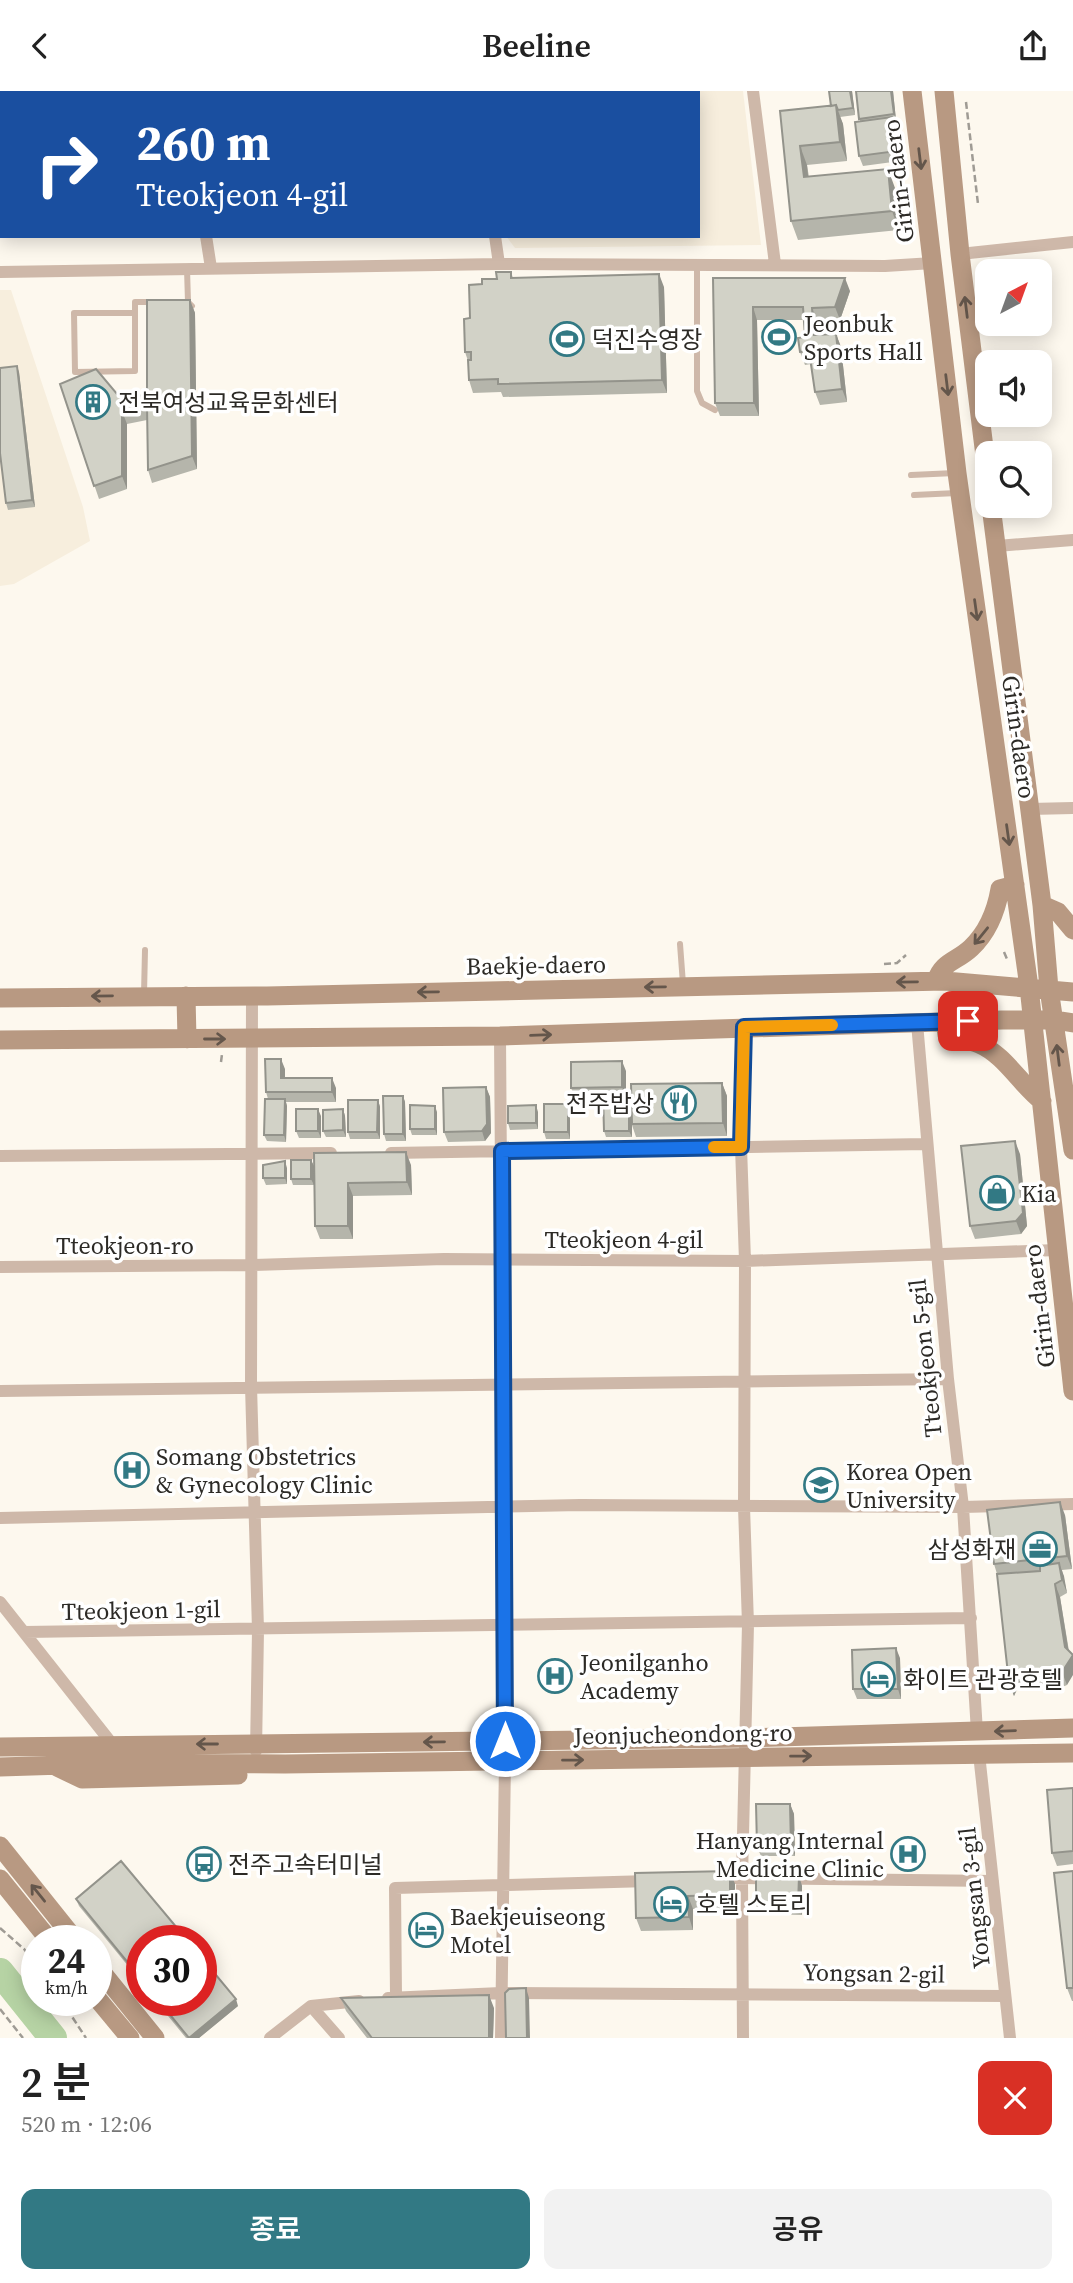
<!DOCTYPE html>
<html lang="ko">
<head>
<meta charset="utf-8">
<style>
	body { margin:0; font-family:"Source Serif 4","Noto Sans KR",serif; background:#f2f2f2; color:#222; height:100vh; display:flex; flex-direction:column; font-size:26px; white-space:nowrap }
	* { box-sizing:border-box; margin:0 }
	p { font-size:23px; color:#767676 }
	.icon { flex:none; width:38px; height:38px; fill:none; stroke:currentColor; stroke-width:2; stroke-linecap:round; stroke-linejoin:round }
	.map { position:relative; height:1947px; overflow:hidden }
	.drawer { display:flex; flex-direction:column; background:#fff; flex:1 }
	.drawer>* { flex:none }
	.top-card { position:absolute; left:0px; top:0px; width:700px; height:147px; box-shadow:0 4px 18px #0003; background:#1a4fa0; color:#fff; overflow:hidden }
	.needle { width:46px; rotate:41deg }
	.tools { position:absolute; left:975px; top:168px; display:grid; gap:14px }
	.tools a { display:grid; place-items:center; width:77px; height:77px; border-radius:14px; background:#fff; box-shadow:0 4px 18px #0003; font-size:35px }
	.speed { position:absolute; left:21px; top:1834px; display:flex; gap:14px; font-size:35px; font-weight:700; text-align:center }
	.speed>* { display:grid; place-content:center; width:91px; height:91px; border-radius:50%; background:#fff; box-shadow:0 4px 18px #0003; line-height:1 }
	.speed small { font-size:18px; font-weight:400 }
	.speed .limit { border:10px solid #d22; background:#fff; color:#111 }
	.pin { position:absolute; display:grid; place-items:center; width:60px; height:60px; color:#fff; margin:-30px; border-radius:14px; box-shadow:0 4px 10px #0006 }
	.me { position:absolute; width:77px; margin:-38px; rotate:0deg; stroke-linejoin:round; filter:drop-shadow(0 0 5px #0008) }
	.turn { display:flex; align-items:center; gap:24px; height:147px; padding:0 21px; font-size:32px }
	.turn .icon { width:91px; height:91px; stroke-width:2.5 }
	.turn b { display:block; font-size:49px; line-height:60px }
	.round { display:grid; place-items:center; flex:none; width:74px; height:74px; border-radius:14px; background:#f2f2f2 }
	.headline { display:flex; align-items:center; justify-content:space-between; height:119px; padding:0 21px }
	h1 { font-size:42px; font-weight:600; line-height:52px }
	.cta { display:flex; gap:14px; margin-top:auto; padding:14px 21px }
	.cta a { flex:1; height:80px; border-radius:14px; background:#327984; color:#fff; font-size:28px; font-weight:600; line-height:80px; text-align:center }
	.cta a+a { background:#f2f2f2; color:#222 }
	header { display:flex; justify-content:space-between; align-items:center; height:91px; padding:0 21px; background:#fff; font-size:32px; font-weight:600 }
	.map>svg:first-child { display:block }
	.built { fill:#f7eedd }
	.lines { fill:none; stroke-linecap:round; stroke-linejoin:round }
	.river { stroke:#b6d3a4; stroke-width:28 }
	.path { stroke:#9f9b94; stroke-width:2.5; stroke-dasharray:7 3.5; stroke-linecap:butt }
	.lane { stroke:#ceb8a9; stroke-width:6 }
	.street { stroke:#ceb8a9; stroke-width:12 }
	.secondary { stroke:#b89982; stroke-width:19 }
	.wall { fill:#b5b5ab }
	.shaded-wall { fill:#93938b }
	.building { fill:#d2d2c7; stroke:#93938b; stroke-width:2 }
	.oneway { stroke:#64564b }
	.route-casing { stroke:#114b97; stroke-width:18 }
	.route { stroke:#1a73e8; stroke-width:12 }
	.slow { stroke:#f59e0b; stroke-width:12 }
	.labels { text-anchor:middle; dominant-baseline:central; stroke-width:7; stroke-linejoin:round; paint-order:stroke }
	.street-label { font-size:24px; fill:#2c2a26; stroke:#fff }
	.poi-label { font-size:24px; fill:#2c2a26; stroke:#fff; text-anchor:start }
</style>
</head>
<body>
<header><svg class="icon" aria-label="back" viewBox="0 0 24 24"><path d="M15 5l-7 7 7 7"/></svg>Beeline<svg class="icon" aria-label="share" viewBox="0 0 24 24"><path d="M12 15V3M7 8l5-5 5 5M5 13v7h14v-7"/></svg></header>
<div class="map">
<svg width="1073" height="1947" viewBox="0 0 1073 1947">
	<rect width="100%" height="100%" fill="#fdf8ee"/>
	<!-- built -->
	<path class="built" d="M486,0H743L761,154L515,157L506,145H698V2Z
		M0,199H11L83,416L90,450L14,493L0,495Z"/>
	<g class="lines">
		<!-- river -->
		<path class="river" d="M0,1881L53,1947"/>
		<!-- path -->
		<path class="path" d="M966,11L978,113
			M1004,861L1007,868
			M884,873L897,872L906,864
			M221,971L222,963
			M0,1837L24,1858L37,1874
			M61,1909L86,1947
			M0,1918L23,1947"/>
		<!-- lane -->
		<path class="lane" d="M697,175V300L702,312L715,319
			M187,178L188,211L192,215
			M134,222H74L75,281L135,280V211H155
			M911,384L955,382
			M914,404L957,402
			M680,853L683,893
			M144,903L145,859"/>
		<!-- street -->
		<path class="street" d="M184,0V2
			M476,0V2
			M753,0L775,173
			M0,89H2
			M206,145L211,177
			M495,145L499,173
			M960,163L1073,151
			M0,181L499,173L885,175L933,172
			M997,455L1073,449
			M1030,718L1073,717
			M252,906L251,1295L258,1539L256,1660
			M917,932L948,1288L963,1416L977,1641
			M500,945L505,1650
			M391,1062L926,1053
			M0,1065L331,1062
			M0,1176L251,1174L444,1168L745,1170L1057,1159
			M0,1300L948,1288
			M0,1427L580,1414L963,1416L1073,1413
			M0,1511L113,1654
			M25,1541L971,1527
			M979,1663L1010,1947
			M734,1787L993,1790
			M396,1906L395,1797L649,1790
			M388,1907L501,1902L1005,1905
			M311,1915L359,1910
			M270,1947L311,1915L339,1947
			M501,1947L505,1670
			M743,1947L742,1786L748,1533L744,1416L745,1170L741,1056L744,936"/>
		<!-- secondary -->
		<path class="secondary" d="M912,0L957,382L1029,896L1073,1300
			M944,0L960,163L987,381
			M991,415L1042,814L1049,898L1073,1059
			M1042,814L1058,821L1073,839
			M936,890C943,870 956,871 971,857C988,841 996,821 1000,798L1015,794
			M186,905L187,948
			M0,907L267,905L945,890L1073,901
			M945,930L947,944C957,947 969,949 979,953C1005,964 1020,993 1042,1010
			M0,949L500,945L1002,929H1055L1073,932
			M0,1656L747,1647L1073,1637
			M0,1676L127,1672L285,1673L1073,1662
			M57,1676L82,1688L238,1684
			M0,1755L76,1850
			M0,1788L50,1850
			M96,1874L155,1947
			M96,1906L130,1947"/>
	</g>
	<!-- wall -->
	<path class="wall" d="M210,0H231L232,2H210Z
		M361,0H387V2H361Z
		M829,0H852L855,24L840,26L843,33L847,70L807,74L809,86L895,97L899,139L798,149L791,130L780,20L831,15Z
		M856,0H893L896,29L894,30L896,36L900,70L863,75L859,65L860,30Z
		M511,181L513,187L664,196L667,302L503,306L501,301L473,302L469,289L468,270L465,261L482,193Z
		M713,187L850,200L840,229L817,230L818,244L836,243L841,256L847,311L820,314L815,301L811,273L805,274L800,261L805,246L804,229H757L759,325H720L715,312Z
		M190,209L195,222L197,378L152,392L148,379L147,329L127,333V398L99,408L60,293L122,309L147,303Z
		M19,281L35,416L8,419L6,412Z
		M285,978V987L336,997V1011H286L287,1015L286,1051L267,1050L264,1044L268,1008L266,1001Z
		M626,980V1003L631,1008L722,992L727,1005V1045L636,1046L632,1034V1046H606L604,1040L603,1006H575L571,997Z
		M486,996L490,1006L491,1042L485,1050L448,1051L444,1041Z
		M403,1005L405,1011L406,1050H386L384,1043Z
		M378,1009L380,1016V1048H350L348,1041Z
		M343,1018L345,1025L346,1046H326L323,1040Z
		M570,1020V1048H546L544,1041Z
		M437,1021V1044H412L410,1038Z
		M538,1021V1038L510,1039L508,1032Z
		M321,1025V1047H299L296,1040Z
		M314,1062L411,1074L412,1104L353,1105V1148H320L315,1135Z
		M1020,1063L1027,1135L1021,1143L975,1148L970,1135Z
		M311,1069L314,1075V1094H293L291,1088Z
		M287,1077V1093L266,1094L263,1087Z
		M1065,1424L1072,1478L1062,1479L1067,1502L1060,1506L1069,1560L1067,1594L1049,1602L1038,1596L1034,1590L1020,1592L1014,1605L1009,1592L997,1483L994,1473Z
		M900,1567L901,1608H857L853,1598Z
		M1073,1697V1773L1057,1775L1052,1762Z
		M790,1713L794,1723L795,1765H761L757,1756Z
		M730,1780L735,1793V1817L693,1818V1839L641,1840L636,1827Z
		M1073,1780V1910H1072L1067,1897Z
		M799,1785L802,1795V1824L759,1823L756,1814Z
		M76,1808L142,1850V1892L79,1815Z
		M341,1907L494,1917L493,1947H367L346,1920Z
		M155,1909H201L238,1915L199,1947H186Z"/>
	<!-- shaded-wall -->
	<path class="shaded-wall" d="M850,0H852L855,24L853,17Z
		M891,0H893L896,29L894,23Z
		M836,14L843,33L847,70L840,51Z
		M892,26L896,36L900,70L897,60Z
		M800,55L807,74L810,105L804,86Z
		M888,78L895,97L899,139L892,120Z
		M659,183L664,196L667,302L662,289Z
		M845,187L850,200L840,229L835,216Z
		M190,209L195,222L197,378L192,365Z
		M753,216L757,229L759,325L754,312Z
		M812,217L817,230L819,257L814,244Z
		M836,243L841,256L847,311L842,298Z
		M17,275L19,281L35,416L32,409Z
		M122,320L127,333V398L122,385Z
		M281,968L285,978V996L281,987Z
		M622,970L626,980V1006L622,996Z
		M332,987L336,997V1011L332,1001Z
		M722,992L727,1005V1045L723,1032Z
		M486,996L490,1006L491,1042L485,1050L482,1040Z
		M629,1003L632,1010V1046L629,1040Z
		M403,1005L405,1011L406,1050L403,1043Z
		M285,1008L287,1015L286,1051L284,1044Z
		M378,1009L380,1016V1048L377,1041Z
		M568,1013L570,1020V1048L568,1041Z
		M536,1014L538,1021V1038L536,1032Z
		M435,1015L437,1021V1044L435,1038Z
		M318,1018L321,1025V1047L318,1040Z
		M343,1018L345,1025L346,1046L343,1039Z
		M1015,1050L1020,1063L1027,1135L1021,1143L1016,1130Z
		M406,1061L411,1074L412,1104L407,1091Z
		M311,1069L314,1075V1094L311,1088Z
		M285,1070L287,1077V1093L285,1087Z
		M348,1092L353,1105V1148L348,1135Z
		M1060,1411L1065,1424L1072,1478L1067,1465Z
		M1059,1472L1064,1485L1067,1502L1062,1489Z
		M1055,1493L1060,1506L1070,1569L1073,1565V1584L1067,1594L1062,1581L1065,1556Z
		M896,1557L900,1567L901,1608L898,1598Z
		M1015,1579L1020,1592L1014,1605L1009,1592Z
		M790,1713L794,1723L795,1765L791,1755Z
		M730,1780L735,1793V1817L730,1804Z
		M799,1785L802,1795V1824L798,1814Z
		M688,1805L693,1818V1839L689,1826Z
		M526,1897L529,1907L530,1947H527Z
		M489,1904L494,1917L493,1947H489Z
		M236,1908L238,1915L199,1947H189Z"/>
	<!-- building -->
	<path class="building" d="M291,0H323V2H291Z
		M328,0H352L353,2H328Z
		M391,0H422V2H391Z
		M430,0H458L459,2H430Z
		M829,0H850L853,17L838,19L836,14L831,15Z
		M856,0H891L894,23L859,28Z
		M836,14L840,51L800,55L804,86L888,78L892,120L791,130L780,20Z
		M892,26L897,60L859,65L855,31Z
		M496,181H511V187L659,183L662,289L498,293V288L469,289L468,269H471V261H465L464,228L470,227L469,194L482,193V188H497Z
		M713,187H845L835,216L812,217L814,244L836,243L842,298L815,301L809,260L800,261L798,247L805,246L803,216H753L754,312H715Z
		M147,209H190L192,365L148,379L147,315L122,320V385L94,395L60,293L96,278L122,309L147,303Z
		M17,275L32,409L6,412L0,362V277Z
		M265,968H281V987H332V1001H266Z
		M622,970V996L571,997V971Z
		M722,992L723,1032L632,1033L631,993Z
		M486,996L487,1033L482,1040L444,1041L443,997Z
		M603,1003H629V1040H604Z
		M383,1005H403V1043H384Z
		M265,1008H285L284,1044H264Z
		M348,1009H378L377,1041H348Z
		M544,1013H568V1041H544Z
		M410,1014L435,1015V1038H410Z
		M536,1014V1032H508V1015Z
		M296,1018H318V1040H296Z
		M343,1018V1039L323,1040V1019Z
		M1015,1050L1023,1122L1016,1130L970,1135L961,1055Z
		M406,1061L407,1091L348,1092V1135H315L314,1062Z
		M291,1069H311V1088H291Z
		M285,1070V1087H263V1074Z
		M1060,1411L1067,1465L994,1473L987,1419Z
		M1059,1472L1062,1489L1055,1493L1065,1556L1073,1564L1062,1581L1044,1589L1033,1583L1029,1577L1015,1579L1009,1592L997,1483L1040,1480V1475Z
		M896,1557L898,1598H853L852,1559Z
		M1073,1697V1760L1052,1762L1047,1699Z
		M756,1713H790L791,1755L757,1756Z
		M121,1770L188,1850H142V1889L76,1808Z
		M730,1780V1804L688,1805L689,1826L636,1827L635,1782Z
		M1073,1780V1897H1067L1054,1782Z
		M756,1785H799L798,1814H756Z
		M201,1866L236,1908L189,1947L158,1909H201Z
		M526,1897L527,1947H506L505,1902L509,1898Z
		M489,1904V1947H372L341,1907Z"/>
	<!-- one-way arrows -->
	<defs><path id="oneway-shaft" d="M-6 0H5M1.5-3L5.5 0L1.5 3" fill="none" stroke-width="1.6" stroke-linecap="round" stroke-linejoin="round" transform="scale(1.75)"/></defs>
	<g class="oneway">
		<use href="#oneway-shaft" transform="translate(920 68) rotate(83)"/>
		<use href="#oneway-shaft" transform="translate(966 216) rotate(-97)"/>
		<use href="#oneway-shaft" transform="translate(947 294) rotate(83)"/>
		<use href="#oneway-shaft" transform="translate(976 519) rotate(82)"/>
		<use href="#oneway-shaft" transform="translate(1008 744) rotate(82)"/>
		<use href="#oneway-shaft" transform="translate(981 845) rotate(129)"/>
		<use href="#oneway-shaft" transform="translate(907 891) rotate(179)"/>
		<use href="#oneway-shaft" transform="translate(655 896) rotate(179)"/>
		<use href="#oneway-shaft" transform="translate(428 901) rotate(179)"/>
		<use href="#oneway-shaft" transform="translate(102 905) rotate(179)"/>
		<use href="#oneway-shaft" transform="translate(541 944) rotate(-2)"/>
		<use href="#oneway-shaft" transform="translate(215 948)"/>
		<use href="#oneway-shaft" transform="translate(1058 964) rotate(-97)"/>
		<use href="#oneway-shaft" transform="translate(1005 1640) rotate(178)"/>
		<use href="#oneway-shaft" transform="translate(434 1651) rotate(179)"/>
		<use href="#oneway-shaft" transform="translate(207 1653) rotate(180)"/>
		<use href="#oneway-shaft" transform="translate(801 1665) rotate(-1)"/>
		<use href="#oneway-shaft" transform="translate(573 1669) rotate(-1)"/>
		<use href="#oneway-shaft" transform="translate(38 1802) rotate(-129)"/>
	</g>
	<g class="lines">
		<!-- route casing -->
		<g class="route-casing">
			<path id="route" d="M505,1650L502,1060L741,1056L744,936L968,930"/>
		</g>
		<!-- route -->
		<use href="#route" class="route"/>
		<!-- slow -->
		<path class="slow" d="M714,1056H741L744,936L832,934"/>
	</g>
	<!-- icons -->
	<defs>
		<g id="stadium-ring" transform="scale(1.75)"><circle r="9.5" fill="#fff" stroke="#327984" stroke-width="1.5"/><path d="M0-5a6.5 5 0 1 0 0 10a6.5 5 0 1 0 0-10ZM-3.5-1.8h7v3.6h-7Z" fill="#327984"/></g>
		<g id="building-ring" transform="scale(1.75)"><circle r="9.5" fill="#fff" stroke="#327984" stroke-width="1.5"/><path d="M-4-6H4V6H1V3H-1V6H-4ZM-2.5-4.3h1.7v1.8h-1.7ZM.8-4.3h1.7v1.8H.8ZM-2.5-1h1.7V.8h-1.7ZM.8-1h1.7V.8H.8Z" fill="#327984"/></g>
		<g id="restaurant-ring" transform="scale(1.75)"><circle r="9.5" fill="#fff" stroke="#327984" stroke-width="1.5"/><path d="M-5-6h1v4h1v-4h1v4h1v-4h1v5L-1.5 .5V6h-2V.5L-5-1ZM5-6V6H3V1.5H1.5Q1.5-4 5-6Z" fill="#327984"/></g>
		<g id="shop-ring" transform="scale(1.75)"><circle r="9.5" fill="#fff" stroke="#327984" stroke-width="1.5"/><path d="M-5-2.5h2.3a2.7 3.5 0 0 1 5.4 0H5L5.5 6h-11ZM-1.5-2.5h3a1.5 2.3 0 0 0-3 0Z" fill="#327984"/></g>
		<g id="hospital-ring" transform="scale(1.75)"><circle r="9.5" fill="#fff" stroke="#327984" stroke-width="1.5"/><path d="M-5-5h3v3.5h4V-5h3V5h-3V1.5h-4V5h-3Z" fill="#327984"/></g>
		<g id="university-ring" transform="scale(1.75)"><circle r="9.5" fill="#fff" stroke="#327984" stroke-width="1.5"/><path d="M0-5L7-2L0 1L-7-2ZM-4 1L0 2.5L4 1V4Q0 6-4 4Z" fill="#327984"/></g>
		<g id="office-ring" transform="scale(1.75)"><circle r="9.5" fill="#fff" stroke="#327984" stroke-width="1.5"/><path d="M-6-3h4V-5.5h4V-3h4V5H-6ZM-1-4.5V-3h2v-1.5ZM-6 0V1H6V0Z" fill="#327984"/></g>
		<g id="hotel-ring" transform="scale(1.75)"><circle r="9.5" fill="#fff" stroke="#327984" stroke-width="1.5"/><path d="M-6-4.5h1.5V1H6V5H4.5V3h-9V5H-6ZM-4 0a1.8 1.8 0 1 1 3.6 0ZM.5 0V-2.5h3Q6-2.5 6 0Z" fill="#327984"/></g>
		<g id="bus-ring" transform="scale(1.75)"><circle r="9.5" fill="#fff" stroke="#327984" stroke-width="1.5"/><path d="M-5-6H5V4H4V6H2V4H-2V6H-4V4H-5ZM-3.5-4V0h7V-4ZM-3.5 1.2v1.5H-2V1.2ZM2 1.2v1.5H3.5V1.2Z" fill="#327984"/></g>
	</defs>
	<g fill-rule="evenodd">
		<use href="#stadium-ring" x="779" y="246"/>
		<use href="#stadium-ring" x="567" y="248"/>
		<use href="#building-ring" x="93" y="311"/>
		<use href="#restaurant-ring" x="679" y="1012"/>
		<use href="#shop-ring" x="997" y="1102"/>
		<use href="#hospital-ring" x="132" y="1379"/>
		<use href="#university-ring" x="821" y="1394"/>
		<use href="#office-ring" x="1040" y="1458"/>
		<use href="#hospital-ring" x="555" y="1585"/>
		<use href="#hotel-ring" x="878" y="1588"/>
		<use href="#hospital-ring" x="908" y="1763"/>
		<use href="#bus-ring" x="204" y="1773"/>
		<use href="#hotel-ring" x="671" y="1813"/>
		<use href="#hotel-ring" x="426" y="1839"/>
	</g>
	<g class="labels">
		<!-- street labels -->
		<g class="street-label">
			<text transform="translate(898 90) rotate(-97)">Girin-daero</text>
			<text transform="translate(1019 646) rotate(82)">Girin-daero</text>
			<text transform="translate(536 874) rotate(-1)">Baekje-daero</text>
			<text x="624" y="1148">Tteokjeon 4-gil</text>
			<text x="125" y="1154">Tteokjeon-ro</text>
			<text transform="translate(1039 1215) rotate(-97)">Girin-daero</text>
			<text transform="translate(925 1267) rotate(-96)">Tteokjeon 5-gil</text>
			<text transform="translate(141 1519) rotate(-1)">Tteokjeon 1-gil</text>
			<text transform="translate(683 1643) rotate(-1)">Jeonjucheondong-ro</text>
			<text transform="translate(974 1807) rotate(-96)">Yongsan 3-gil</text>
			<text transform="translate(874 1882) rotate(1)">Yongsan 2-gil</text>
		</g>
		<!-- poi labels -->
		<g class="poi-label">
			<text x="804" y="232">Jeonbuk<tspan x="804" dy="28">Sports Hall</tspan></text>
			<text x="592" y="248">덕진수영장</text>
			<text x="118" y="311">전북여성교육문화센터</text>
			<text x="654" y="1012" text-anchor="end">전주밥상</text>
			<text x="1021" y="1102">Kia</text>
			<text x="156" y="1365">Somang Obstetrics<tspan x="156" dy="28">&amp; Gynecology Clinic</tspan></text>
			<text x="846" y="1380">Korea Open<tspan x="846" dy="28">University</tspan></text>
			<text x="1016" y="1458" text-anchor="end">삼성화재</text>
			<text x="580" y="1571">Jeonilganho<tspan x="580" dy="28">Academy</tspan></text>
			<text x="903" y="1588">화이트 관광호텔</text>
			<text x="884" y="1749" text-anchor="end">Hanyang Internal<tspan x="884" dy="28">Medicine Clinic</tspan></text>
			<text x="228" y="1773">전주고속터미널</text>
			<text x="696" y="1813">호텔 스토리</text>
			<text x="450" y="1825">Baekjeuiseong<tspan x="450" dy="28">Motel</tspan></text>
		</g>
	</g>
</svg>
<div class="tools">
<a><svg class="needle" viewBox="-14 -14 28 28"><path d="M0-13l5 13h-10z" fill="#e53935"/><path d="M0 13l5-13h-10z" fill="#767676"/></svg></a>
<a><svg class="icon" aria-label="sound" viewBox="0 0 24 24"><path d="M4 9h4l5-4v14l-5-4H4zM17 9q2 3 0 6"/></svg></a>
<a><svg class="icon" aria-label="search" viewBox="0 0 24 24"><circle cx="10" cy="10" r="6"/><path d="M15 15l6 6"/></svg></a>
</div>
<div class="speed"><div>24<small>km/h</small></div><div class="limit">30</div></div>
<div class="pin" style="left:968px;top:930px;background:#d93025"><svg class="icon" aria-label="arrive" viewBox="0 0 24 24"><path d="M6 21V4h12l-3 4 3 4H6"/></svg></div>
<svg class="me" style="left:505px;top:1650px" viewBox="-20 -20 40 40"><circle r="17" fill="#1a73e8" stroke="#fff" stroke-width="3"/><path d="M0-11L8 9 0 5-8 9z" fill="#fff"/></svg>
<div class="top-card">
<div class="turn"><svg class="icon" aria-label="right" viewBox="0 0 24 24"><path d="M7 20v-9h11M14 6l5 5-5 5"/></svg><div><b>260 m</b>Tteokjeon 4-gil</div></div>
</div>
</div>
<section class="drawer">
<div class="headline"><div><h1>2 분</h1><p>520 m · 12:06</p></div><a class="round" style="background:#d93025;color:#fff"><svg class="icon" aria-label="close" viewBox="0 0 24 24"><path d="M6 6l12 12M18 6L6 18"/></svg></a></div>
<div class="cta"><a>종료</a><a>공유</a></div>
</section>
</body>
</html>
